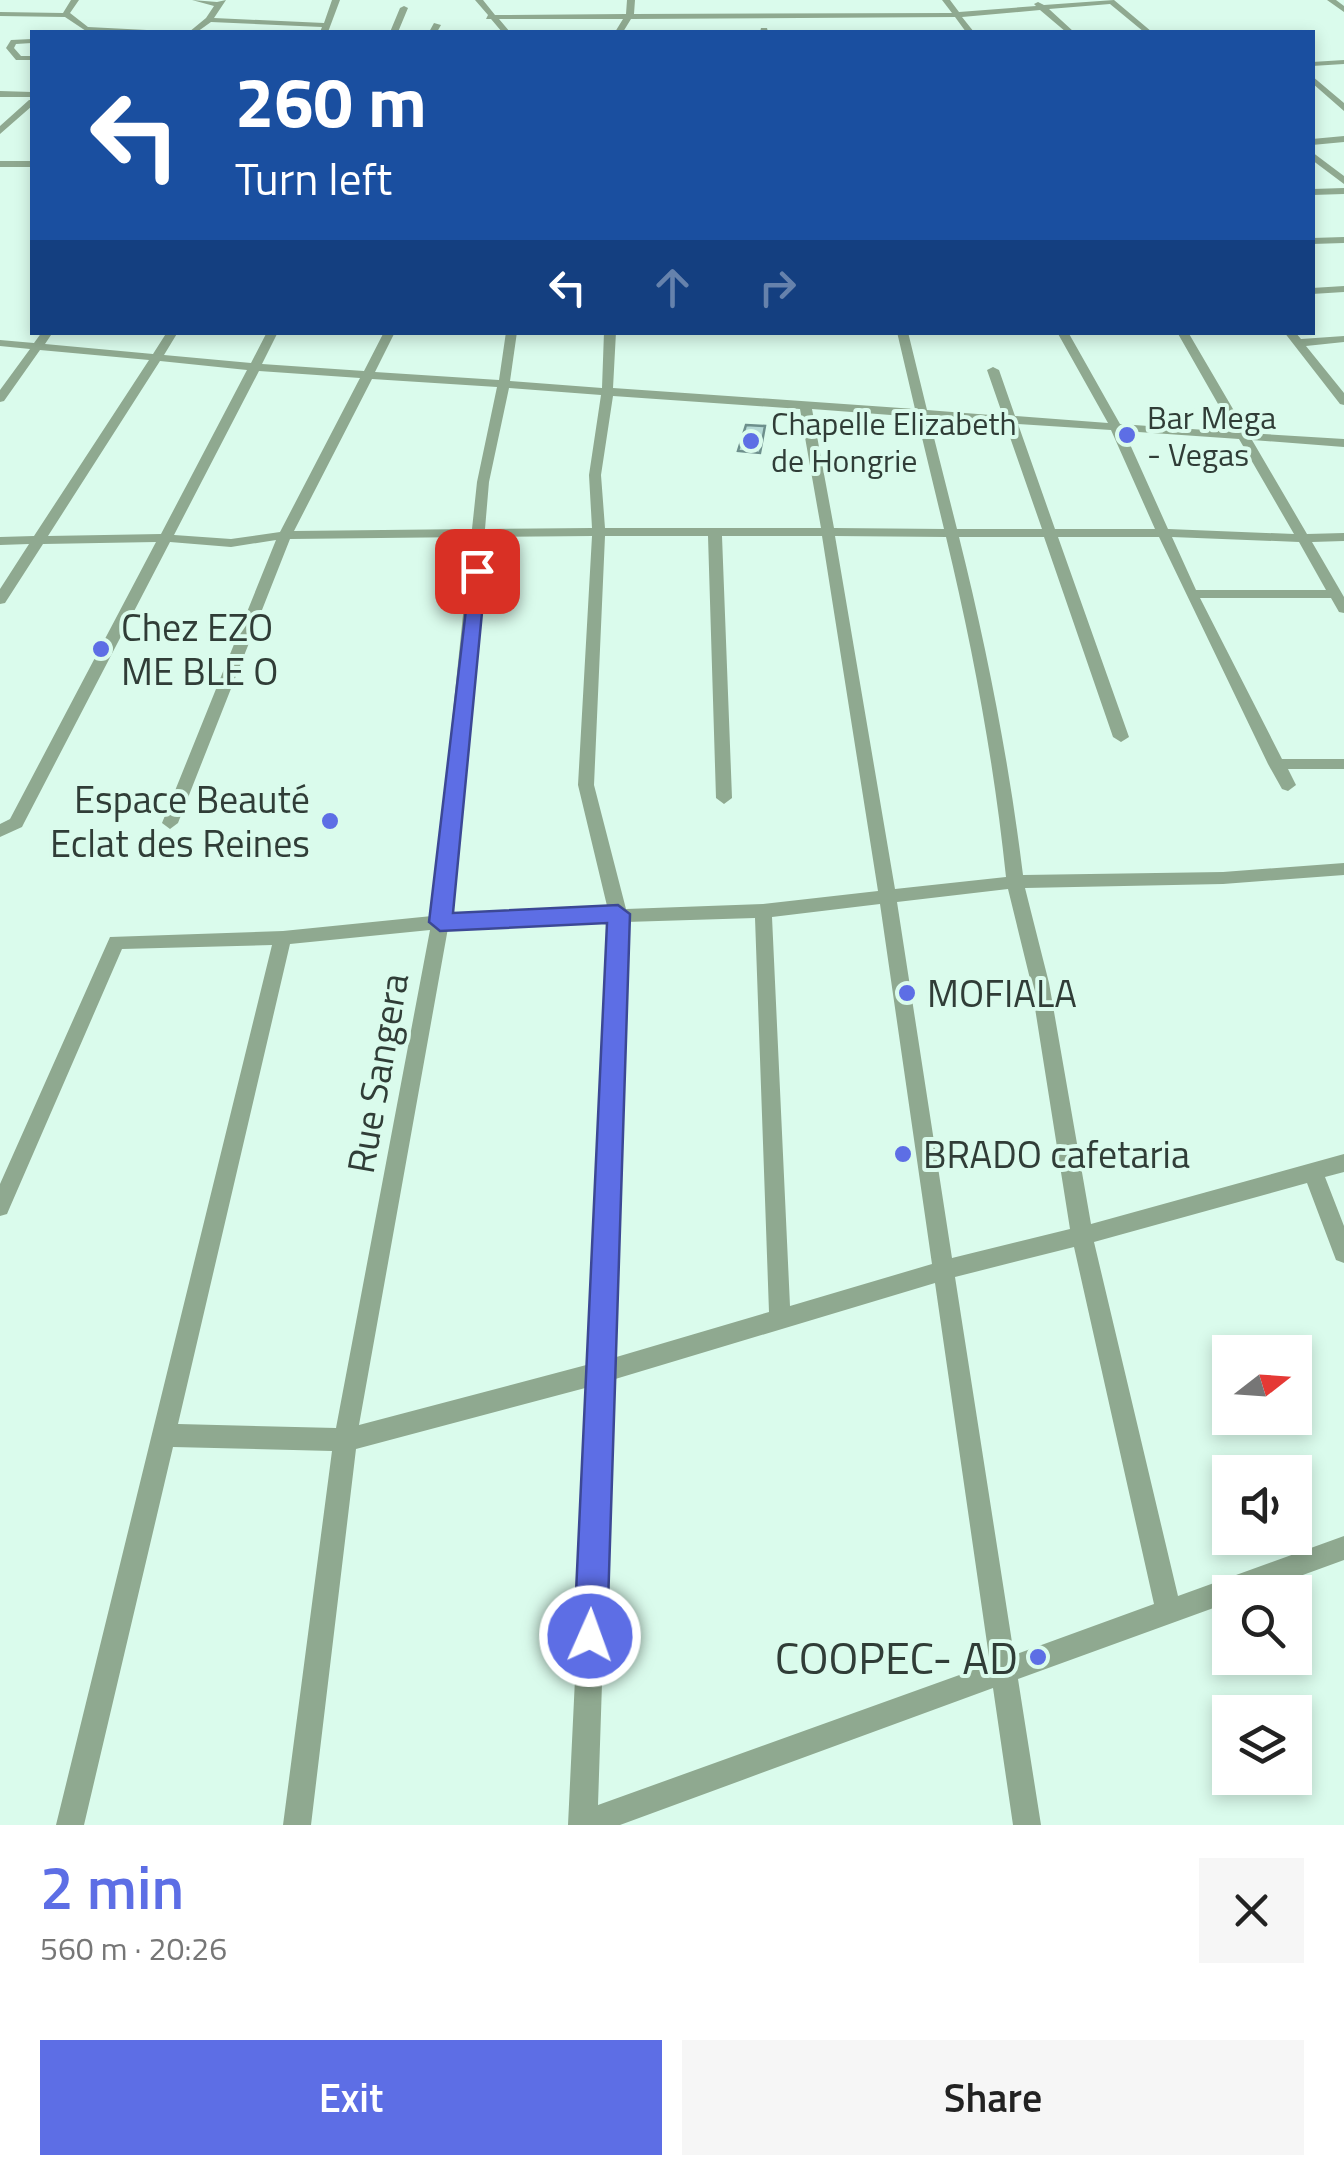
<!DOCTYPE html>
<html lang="en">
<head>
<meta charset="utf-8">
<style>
	body { margin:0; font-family:"Titillium Web",sans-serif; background:#f6f6f6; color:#222; height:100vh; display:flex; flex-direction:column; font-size:38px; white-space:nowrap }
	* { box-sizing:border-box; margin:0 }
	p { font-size:32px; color:#767676 }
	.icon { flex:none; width:55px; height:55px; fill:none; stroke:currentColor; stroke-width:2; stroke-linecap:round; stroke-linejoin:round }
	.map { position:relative; height:1825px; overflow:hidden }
	.details { display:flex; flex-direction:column; background:#fff; flex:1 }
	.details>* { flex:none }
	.hud { position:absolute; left:30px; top:30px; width:1285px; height:305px; border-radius:0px; box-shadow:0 5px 15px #0003; background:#1a4fa0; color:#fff; overflow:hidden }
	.needle { width:65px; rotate:73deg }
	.tools { position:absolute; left:1212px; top:1335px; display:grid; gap:20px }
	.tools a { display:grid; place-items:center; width:100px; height:100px; border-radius:0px; background:#fff; box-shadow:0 5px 15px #0003; font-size:50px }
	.pin { position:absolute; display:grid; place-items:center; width:85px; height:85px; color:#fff; margin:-42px; border-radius:20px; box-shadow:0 5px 15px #0006 }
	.me { position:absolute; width:110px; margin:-55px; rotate:2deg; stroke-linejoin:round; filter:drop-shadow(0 0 8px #0008) }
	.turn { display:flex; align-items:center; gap:35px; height:210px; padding:0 40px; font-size:45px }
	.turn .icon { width:130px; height:130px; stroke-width:2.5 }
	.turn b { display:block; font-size:70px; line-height:85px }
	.lanes { display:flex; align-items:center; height:95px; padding:0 40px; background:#0003; justify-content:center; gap:50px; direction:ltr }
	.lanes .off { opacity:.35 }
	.round { display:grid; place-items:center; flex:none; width:105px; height:105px; border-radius:0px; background:#f6f6f6 }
	.overview { display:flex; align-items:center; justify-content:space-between; height:170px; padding:0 40px }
	h1 { font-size:60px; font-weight:600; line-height:75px; color:#5d6ee5 }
	.action { display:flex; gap:20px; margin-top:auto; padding:20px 40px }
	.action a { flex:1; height:115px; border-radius:0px; background:#5d6ee5; color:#fff; font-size:40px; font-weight:600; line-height:115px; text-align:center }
	.action a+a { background:#f6f6f6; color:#222 }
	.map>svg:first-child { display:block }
	.building { fill:#b5dad6; stroke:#6d8f8c; stroke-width:2.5 }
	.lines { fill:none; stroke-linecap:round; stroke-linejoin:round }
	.minor { fill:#8fa990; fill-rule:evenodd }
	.route { fill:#5d6ee5; stroke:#3c4895; stroke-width:2.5 }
	.poi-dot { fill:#5d6ee5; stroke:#dafbec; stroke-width:4 }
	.labels { text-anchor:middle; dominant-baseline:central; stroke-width:8; stroke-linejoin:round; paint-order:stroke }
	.far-poi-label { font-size:32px; fill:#303d37; stroke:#dafbec; text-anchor:start }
	.poi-label { font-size:38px; fill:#303d37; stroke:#dafbec; text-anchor:start }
	.street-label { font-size:38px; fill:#303d37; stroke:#dafbec }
	.near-poi-label { font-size:45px; fill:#303d37; stroke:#dafbec; text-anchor:end }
</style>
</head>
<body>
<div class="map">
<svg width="1344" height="1825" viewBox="0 0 1344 1825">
	<rect width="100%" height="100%" fill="#dafbec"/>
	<!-- building -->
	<path class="building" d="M746,425L765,426L760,453L738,451Z"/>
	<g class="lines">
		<!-- minor -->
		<path class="minor" d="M71,0H79L70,13L88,27L186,32L86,31L65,17L0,16V12L63,13Z
			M192,0L217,2L226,0L214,18L324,23L332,0H340L328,32H320L322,27L211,22L197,32H189L206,18L214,6Z
			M475,0H483L495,15L626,14L627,0H635L634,14L952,13L942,0H950L959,12L1036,6L1034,4L1038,2L1044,5L1114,0L1152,32H1144L1110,4L1049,9L1074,32H1066L1040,10L962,17L974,32H966L955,17L631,19L623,32H615L623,19H499L510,32H502L491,19H486L488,15Z
			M1327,0H1336L1344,6V12Z
			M404,6L408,8L398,32H390L400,8Z
			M434,23L441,25L437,32H429Z
			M761,28H767L768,32H760Z
			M32,39V43L16,44L14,48L21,56H32V60H16L6,48L11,40Z
			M1344,60V64L1312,66V62Z
			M1312,76L1344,103V111L1312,83Z
			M0,91L32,92V97H0Z
			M29,100H32V106L0,134V126Z
			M1344,136V142L1312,145V139Z
			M1312,152L1344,176V184L1312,160Z
			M0,161H32V167H0Z
			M1344,188V194L1312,195V189Z
			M1344,237V243L1312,244V238Z
			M1344,286V292L1312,294V288Z
			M42,332H53L45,344L153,354L167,332H178L164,355L251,363L267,332H278L262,364L364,371L384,332H395L375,372L499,380L506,332H517L510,381L602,388L604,332H616L613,388L915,409L897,332H908L927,410L1003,416L987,370L993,367L999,370L1015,416L1108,423L1057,332H1068L1120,424L1234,432L1177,332H1188L1247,433L1344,439V447L1252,440L1307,534L1344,533V541L1312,542L1344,597V613L1339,612L1331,598H1200L1282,759H1344V769H1288L1296,785L1288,791L1282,789L1268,764L1159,537H1058L1129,737L1121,742L1113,737L1044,537H959C987,649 1009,761 1023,875L1223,872L1344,863V875L1223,884L1025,888L1049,983L1091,1224L1344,1154V1172L1325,1177L1344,1226V1263L1336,1260L1307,1183L1094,1242L1178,1596L1344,1536V1560L1256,1592H1230V1602L1018,1679L1041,1825H1013L993,1688L620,1825H568L589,1387L356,1449L311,1825H283L332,1451L173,1447L84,1825H56L272,945L122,949L10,1207L7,1214L0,1216V1184L110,937L283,931L432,916L471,537L290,539L178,823L170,829L162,823L276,540L231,547L170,542L24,823L22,827L0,837V824L10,819L156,542L43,544L5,603L0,604V589L29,544L0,545V537L34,536L149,360L40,350L4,401L0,402V390L30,349L0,346V340L34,343ZM160,361L247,370L161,534L48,536ZM259,371L360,378L280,532L231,539L174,535ZM372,379L497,387L477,482L472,529L294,531ZM509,388L601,395L589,475L592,528L485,529L489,482ZM613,396L800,409L821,528H605L601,475ZM812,409L917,417L944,529L834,528ZM929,418L1005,423L1042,529H957ZM1018,424L1111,430L1155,529H1055ZM1124,431L1239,439L1294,534L1168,529ZM592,536L578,785L608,910L449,915L484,537ZM605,536H708L716,798L724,804L732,798L722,536H822L878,891L763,904L626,909L594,785ZM835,536L946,537C973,649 994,762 1006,877L895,889ZM1172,537L1299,542L1326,590H1196ZM1008,889L1031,983L1070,1229L952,1258L897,902ZM880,904L932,1264L790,1306L772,917ZM755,918L769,1312L613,1358L626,922ZM609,923L590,1364L359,1425L448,928ZM430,930L336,1428L178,1424L290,944ZM1074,1247L1154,1604L1014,1655L955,1277ZM935,1283L990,1664L598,1805L612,1380Z
			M1284,332H1295L1301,339L1344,336V342L1306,346L1344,393V405L1340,404Z"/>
	</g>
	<!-- route -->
	<path class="route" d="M471,567L486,571L453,913L618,905L630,914L607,1636L602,1648L590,1653L579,1648L574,1636L607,923L440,931L429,922Z"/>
	<!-- markers -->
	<g class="poi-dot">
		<circle cx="1127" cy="435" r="10"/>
		<circle cx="751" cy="441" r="10"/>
		<circle cx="101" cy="649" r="10"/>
		<circle cx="330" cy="821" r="10"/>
		<circle cx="907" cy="993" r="10"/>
		<circle cx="903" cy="1154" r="10"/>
		<circle cx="1038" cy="1657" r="10"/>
	</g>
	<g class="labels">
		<!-- far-poi labels -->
		<g class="far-poi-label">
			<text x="1147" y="417">Bar Mega<tspan x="1147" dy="37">- Vegas</tspan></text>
			<text x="771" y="423">Chapelle Elizabeth<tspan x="771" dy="37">de Hongrie</tspan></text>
		</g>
		<!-- poi labels -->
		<g class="poi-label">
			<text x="121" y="627">Chez EZO<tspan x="121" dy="44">ME BLE O</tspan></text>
			<text x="310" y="799" text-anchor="end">Espace Beauté<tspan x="310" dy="44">Eclat des Reines</tspan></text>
			<text x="927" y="993">MOFIALA</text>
			<text x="923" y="1154">BRADO cafetaria</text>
		</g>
		<!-- street labels -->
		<g class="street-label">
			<text transform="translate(377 1073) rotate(-80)">Rue Sangera</text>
		</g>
		<!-- near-poi labels -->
		<g class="near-poi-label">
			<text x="1018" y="1657">COOPEC- AD</text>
		</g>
	</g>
</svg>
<div class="tools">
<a><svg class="needle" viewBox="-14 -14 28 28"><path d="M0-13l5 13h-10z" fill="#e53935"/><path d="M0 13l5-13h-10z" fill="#767676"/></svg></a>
<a><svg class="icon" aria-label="sound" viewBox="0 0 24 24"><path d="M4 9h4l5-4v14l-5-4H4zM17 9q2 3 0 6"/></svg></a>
<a><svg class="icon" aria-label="search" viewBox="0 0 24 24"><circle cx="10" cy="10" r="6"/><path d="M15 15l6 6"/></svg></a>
<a><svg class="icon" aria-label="layers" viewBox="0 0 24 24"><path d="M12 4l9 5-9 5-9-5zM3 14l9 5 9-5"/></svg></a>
</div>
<div class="pin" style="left:477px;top:571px;background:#d93025"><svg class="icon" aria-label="arrive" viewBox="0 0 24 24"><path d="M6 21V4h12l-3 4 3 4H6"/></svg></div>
<svg class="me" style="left:590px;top:1636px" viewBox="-20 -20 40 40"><circle r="17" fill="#5d6ee5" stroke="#fff" stroke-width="3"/><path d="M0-11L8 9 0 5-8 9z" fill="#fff"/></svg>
<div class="hud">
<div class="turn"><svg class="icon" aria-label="left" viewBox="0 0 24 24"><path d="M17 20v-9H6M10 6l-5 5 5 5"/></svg><div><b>260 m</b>Turn left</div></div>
<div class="lanes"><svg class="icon" aria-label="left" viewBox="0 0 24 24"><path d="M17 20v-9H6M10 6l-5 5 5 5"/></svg><svg class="icon off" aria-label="ahead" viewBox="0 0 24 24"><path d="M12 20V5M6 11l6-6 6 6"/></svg><svg class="icon off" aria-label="right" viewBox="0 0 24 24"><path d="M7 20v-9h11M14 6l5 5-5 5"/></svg></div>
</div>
</div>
<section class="details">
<div class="overview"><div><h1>2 min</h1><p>560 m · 20:26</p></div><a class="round"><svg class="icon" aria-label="close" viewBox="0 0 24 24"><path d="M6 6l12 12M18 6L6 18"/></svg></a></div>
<div class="action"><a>Exit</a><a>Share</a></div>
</section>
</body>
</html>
